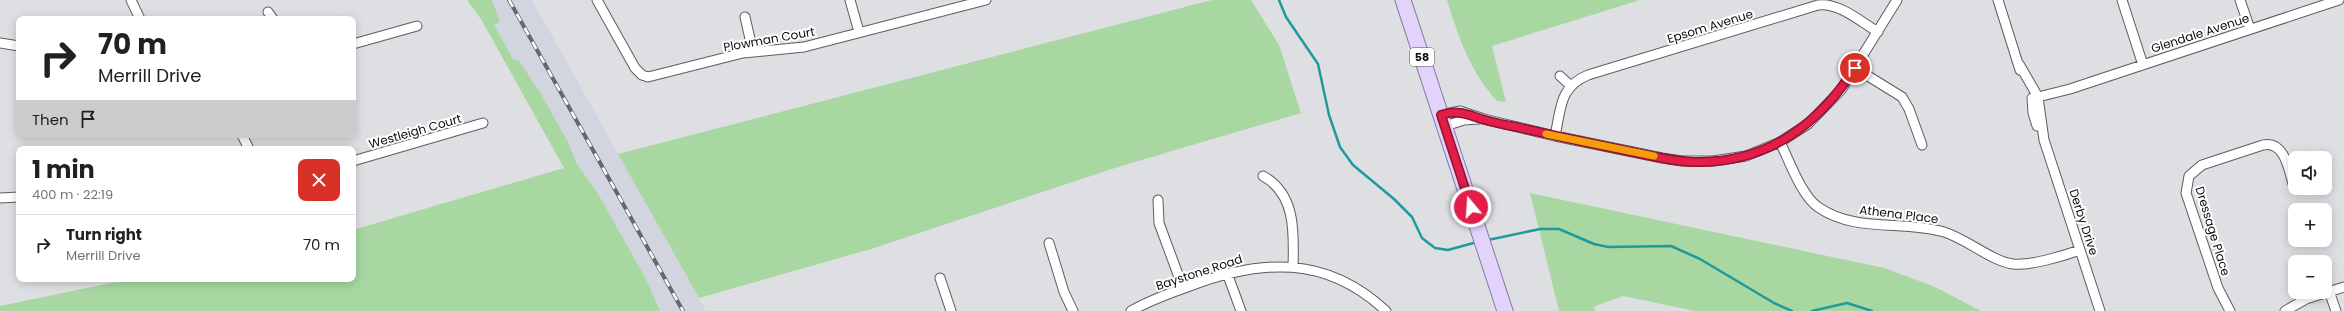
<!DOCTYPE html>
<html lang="en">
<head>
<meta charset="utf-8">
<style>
	body { margin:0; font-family:Poppins,sans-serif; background:#f6f6f6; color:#202124; height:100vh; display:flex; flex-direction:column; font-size:15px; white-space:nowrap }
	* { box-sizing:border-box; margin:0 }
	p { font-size:13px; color:#757577 }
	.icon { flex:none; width:22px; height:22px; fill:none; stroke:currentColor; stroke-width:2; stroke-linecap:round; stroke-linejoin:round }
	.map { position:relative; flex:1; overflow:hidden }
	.drawer { position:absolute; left:16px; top:146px; width:340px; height:136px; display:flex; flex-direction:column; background:#fff; border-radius:8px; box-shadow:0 2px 10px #0003 }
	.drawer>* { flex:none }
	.hud { position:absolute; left:16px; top:16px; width:340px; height:122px; border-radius:8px; box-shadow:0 2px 10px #0003; background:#fff; color:#202124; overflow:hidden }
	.buttons { position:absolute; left:2288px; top:151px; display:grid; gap:8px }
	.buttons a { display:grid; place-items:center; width:44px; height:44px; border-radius:8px; background:#fff; box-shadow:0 2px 10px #0003; font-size:20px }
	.pin { position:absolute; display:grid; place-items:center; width:34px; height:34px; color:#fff; margin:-17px; border:2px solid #fff; border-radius:50%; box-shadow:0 1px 4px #0007 }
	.me { position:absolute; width:44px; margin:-22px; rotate:342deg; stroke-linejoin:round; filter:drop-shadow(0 0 3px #0008) }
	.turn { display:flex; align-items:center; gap:14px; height:84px; padding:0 16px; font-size:18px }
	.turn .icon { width:52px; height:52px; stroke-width:2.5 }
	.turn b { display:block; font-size:28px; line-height:34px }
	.then { display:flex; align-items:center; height:38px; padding:0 16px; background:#0003; gap:8px; font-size:15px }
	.round { display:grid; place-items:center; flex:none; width:42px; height:42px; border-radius:8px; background:#f6f6f6 }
	.head { display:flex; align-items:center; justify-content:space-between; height:68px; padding:0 16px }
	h1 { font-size:24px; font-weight:700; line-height:30px }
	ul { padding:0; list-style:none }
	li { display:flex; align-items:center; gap:12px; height:60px; padding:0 16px; border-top:1px solid #e0e0e0 }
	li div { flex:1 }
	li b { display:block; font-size:15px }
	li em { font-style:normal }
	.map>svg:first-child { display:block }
	.built { fill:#d2d4e0 }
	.green { fill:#a8d7a2 }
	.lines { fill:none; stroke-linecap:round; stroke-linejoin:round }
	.stream { stroke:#209a9b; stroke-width:2.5 }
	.minor-casing { stroke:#5c5d61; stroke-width:11 }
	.primary-casing { stroke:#897aa5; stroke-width:17 }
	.minor { stroke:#fff; stroke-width:9 }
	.primary { stroke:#e1d3fa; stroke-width:15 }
	.rail-casing { stroke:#67676a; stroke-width:4 }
	.rail { stroke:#fff; stroke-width:2.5; stroke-dasharray:8; stroke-linecap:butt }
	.route-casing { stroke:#92132f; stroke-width:10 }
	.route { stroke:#e11d48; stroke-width:7 }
	.slow { stroke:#f59e0b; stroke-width:7 }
	.labels { text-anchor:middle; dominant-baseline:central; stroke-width:4; stroke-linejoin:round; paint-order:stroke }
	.shield { fill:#fff; stroke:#545455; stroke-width:1 }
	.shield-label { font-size:11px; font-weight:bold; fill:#0b0b0c }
	.street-label { font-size:12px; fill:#0b0b0c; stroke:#fff }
</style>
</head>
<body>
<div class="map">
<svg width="2344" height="311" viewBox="0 0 2344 311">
	<rect width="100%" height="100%" fill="#dedfe3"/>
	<!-- built -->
	<path class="built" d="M492,0H532L706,311H660L646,279L597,192L577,164L568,142L540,92L519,61L513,59L502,41L494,24L500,22Z"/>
	<!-- green -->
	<path class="green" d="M467,0H492L500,22L494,25L513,59L519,61L540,92L568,142L577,164L597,192L646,279L660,311H0V306L130,279H353V230L564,168L481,19Z
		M1212,0H1251L1279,45L1301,113L1118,167L871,249L699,298L618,154Z
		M1447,0H1640L1492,46L1506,102L1497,101C1471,73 1458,36 1447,0Z
		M1530,193L1884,268L1933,286L1981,311H1695L1623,296L1593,307L1596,311H1559Z"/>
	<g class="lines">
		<!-- stream -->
		<path class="stream" d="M1279,0L1286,17L1318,64L1329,115L1340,147L1353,165L1394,199L1412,217L1422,238L1435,248L1448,250L1477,242
			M1488,240L1540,229H1559L1594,244L1608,247L1671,246L1700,259L1774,303L1792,311
			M1812,311L1847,303L1872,311"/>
		<!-- minor casing -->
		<g class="minor-casing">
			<path id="minor" d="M131,0L140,19
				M597,0L635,68L642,75L648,77L743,53L804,47L986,0
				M850,0L859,32
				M1998,0L2020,70
				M2122,0L2143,65
				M2240,0L2250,29
				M268,12L273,19
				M745,17L753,52
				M0,43L19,46
				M353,44L417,26
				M2019,64L2038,97L2044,140L2100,311
				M1855,68L1902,97L1909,109L1922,145
				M1560,76L1570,85
				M2032,98L2033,113L2037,126
				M2033,101L2038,97L2070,89L2339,0
				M1441,115L1460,111L1484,119L1555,136L1662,158L1682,161H1713L1746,156L1780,142L1808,124L1841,90L1897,0
				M1445,126L1464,120L1479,119
				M242,135L249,149
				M1555,136C1561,109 1559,87 1588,75L1818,5C1839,2 1861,22 1878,32
				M1780,142C1789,160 1801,195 1818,207C1855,233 1903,220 1944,232C1967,239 1991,261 2013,264C2030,266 2063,256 2080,250
				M353,161L483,123
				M1263,176C1296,194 1294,233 1293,267
				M0,198L19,197
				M1158,200L1159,223L1183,288
				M1049,243L1064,292L1073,311
				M1227,273L1241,311
				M940,278L951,311
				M2329,291L2336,311
				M1131,311C1150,300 1170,293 1190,286C1262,259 1326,255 1386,311
				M2230,311L2218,288L2186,193L2189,176L2202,165L2263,145C2285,140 2289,171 2294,187
				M2285,311L2306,299L2344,287"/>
		</g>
		<!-- primary casing -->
		<g class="primary-casing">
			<path id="primary" d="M1403,0L1505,311"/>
		</g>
		<!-- minor -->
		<use href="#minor" class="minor"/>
		<!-- primary -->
		<use href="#primary" class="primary"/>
		<!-- rail casing -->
		<g class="rail-casing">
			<path id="rail" d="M509,0L683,311"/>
		</g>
		<!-- rail -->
		<use href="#rail" class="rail"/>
	</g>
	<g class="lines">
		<!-- route casing -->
		<g class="route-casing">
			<path id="route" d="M1471,207L1441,115C1458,109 1468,115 1485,120C1495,123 1506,125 1517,127C1551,135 1584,142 1618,149C1644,154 1672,162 1699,162C1768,162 1819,124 1855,68"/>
		</g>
		<!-- route -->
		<use href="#route" class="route"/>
		<!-- slow -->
		<path class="slow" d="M1546,134L1654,156"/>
	</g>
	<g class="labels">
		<!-- shield labels -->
		<rect class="shield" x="1410" y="48" width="24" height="18" rx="3"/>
		<g class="shield-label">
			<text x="1422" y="57">58</text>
		</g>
		<!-- street labels -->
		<g class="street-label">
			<text transform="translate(1710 26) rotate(-17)">Epsom Avenue</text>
			<text transform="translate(2200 33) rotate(-18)">Glendale Avenue</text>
			<text transform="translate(769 39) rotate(-10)">Plowman Court</text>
			<text transform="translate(415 131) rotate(-16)">Westleigh Court</text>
			<text transform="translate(1899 214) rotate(7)">Athena Place</text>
			<text transform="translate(2084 222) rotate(72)">Derby Drive</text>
			<text transform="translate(2213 231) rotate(73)">Dressage Place</text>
			<text transform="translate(1199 272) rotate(-18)">Baystone Road</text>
		</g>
	</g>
</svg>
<div class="buttons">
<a><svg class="icon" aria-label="sound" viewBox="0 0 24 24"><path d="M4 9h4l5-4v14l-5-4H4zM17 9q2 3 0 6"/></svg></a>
<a>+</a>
<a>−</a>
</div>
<div class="pin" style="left:1855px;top:68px;background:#d93025"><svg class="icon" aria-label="arrive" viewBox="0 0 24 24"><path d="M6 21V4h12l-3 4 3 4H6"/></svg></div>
<svg class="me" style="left:1471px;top:207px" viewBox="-20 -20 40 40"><circle r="17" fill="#e11d48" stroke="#fff" stroke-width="3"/><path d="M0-11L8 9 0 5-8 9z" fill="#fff"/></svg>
<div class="hud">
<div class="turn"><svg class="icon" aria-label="right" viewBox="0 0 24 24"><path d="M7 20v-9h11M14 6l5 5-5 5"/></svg><div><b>70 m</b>Merrill Drive</div></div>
<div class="then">Then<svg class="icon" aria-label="arrive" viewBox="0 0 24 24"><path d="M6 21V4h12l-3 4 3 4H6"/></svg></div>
</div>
<section class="drawer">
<div class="head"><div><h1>1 min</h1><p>400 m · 22:19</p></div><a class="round" style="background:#d93025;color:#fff"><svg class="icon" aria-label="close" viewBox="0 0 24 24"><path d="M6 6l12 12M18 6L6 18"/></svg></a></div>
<ul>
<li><svg class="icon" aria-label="right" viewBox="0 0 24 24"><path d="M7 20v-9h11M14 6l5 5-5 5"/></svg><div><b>Turn right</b><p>Merrill Drive</p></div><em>70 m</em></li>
</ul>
</section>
</div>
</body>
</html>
